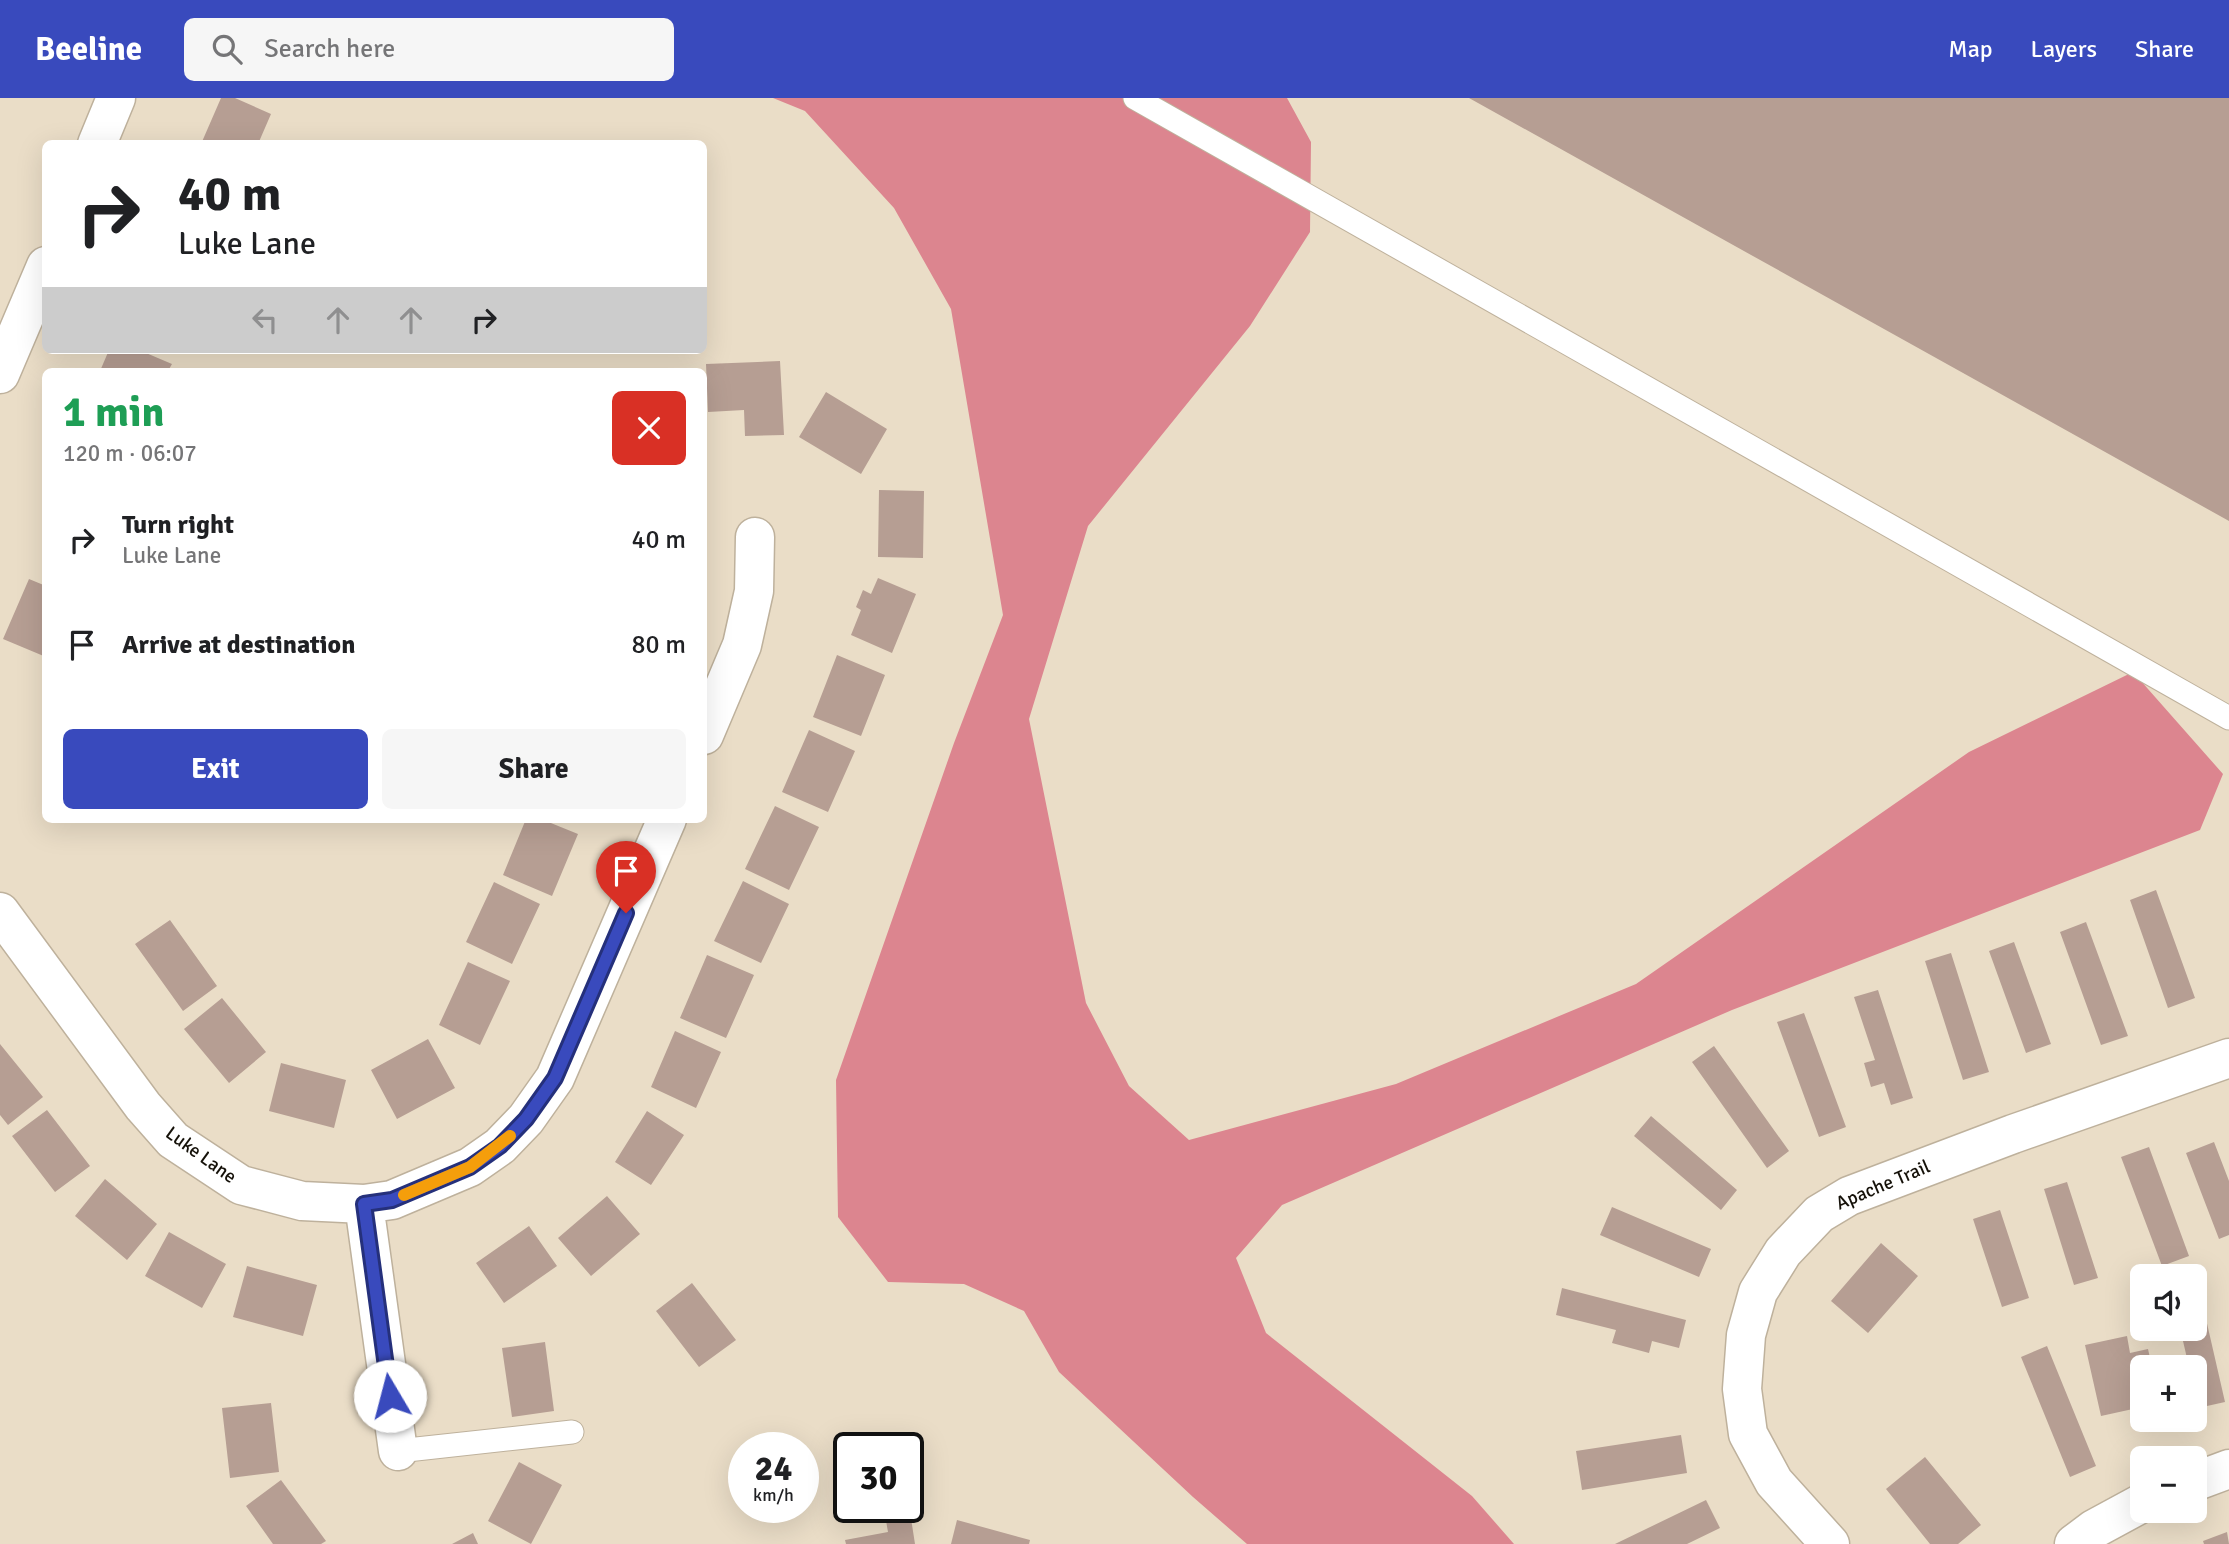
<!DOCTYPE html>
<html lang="en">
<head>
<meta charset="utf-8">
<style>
	body { margin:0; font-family:Signika,sans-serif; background:#f6f6f6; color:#202124; height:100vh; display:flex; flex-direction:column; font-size:26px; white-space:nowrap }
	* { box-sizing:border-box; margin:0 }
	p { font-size:23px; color:#757577 }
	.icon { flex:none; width:38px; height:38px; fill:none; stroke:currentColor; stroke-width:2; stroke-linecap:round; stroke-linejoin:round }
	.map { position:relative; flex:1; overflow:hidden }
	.sheet { position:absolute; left:42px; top:270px; width:665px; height:455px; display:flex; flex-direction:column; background:#fff; border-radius:10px; box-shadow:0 7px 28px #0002 }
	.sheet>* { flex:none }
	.top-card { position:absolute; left:42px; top:42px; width:665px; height:214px; border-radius:10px; box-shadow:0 7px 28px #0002; background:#fff; color:#202124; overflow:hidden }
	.tools { position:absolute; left:2130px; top:1166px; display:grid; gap:14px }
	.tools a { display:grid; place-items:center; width:77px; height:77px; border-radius:10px; background:#fff; box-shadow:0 7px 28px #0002; font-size:35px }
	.speed { position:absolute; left:728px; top:1334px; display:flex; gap:14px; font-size:35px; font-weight:700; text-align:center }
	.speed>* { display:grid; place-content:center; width:91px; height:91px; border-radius:50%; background:#fff; box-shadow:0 7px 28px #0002; line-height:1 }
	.speed small { font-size:18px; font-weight:400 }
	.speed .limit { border:4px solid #111; border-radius:10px; background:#fff; color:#111 }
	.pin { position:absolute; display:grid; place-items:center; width:60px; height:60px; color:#fff; margin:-72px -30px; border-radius:50% 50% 50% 0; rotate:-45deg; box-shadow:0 0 7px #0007 }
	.pin .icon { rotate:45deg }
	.me { position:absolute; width:77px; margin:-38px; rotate:352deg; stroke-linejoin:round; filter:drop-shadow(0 0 5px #0008) }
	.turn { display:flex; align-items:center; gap:24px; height:147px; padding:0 21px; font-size:32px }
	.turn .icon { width:91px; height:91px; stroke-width:2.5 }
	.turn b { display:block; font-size:49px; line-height:60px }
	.lanes { display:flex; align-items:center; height:66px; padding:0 21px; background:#0003; justify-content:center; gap:35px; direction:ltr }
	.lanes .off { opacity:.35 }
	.round { display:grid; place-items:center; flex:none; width:74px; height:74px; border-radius:10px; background:#f6f6f6 }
	.overview { display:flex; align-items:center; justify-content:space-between; height:119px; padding:0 21px }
	h1 { font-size:42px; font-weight:700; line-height:52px; color:#1e9e55 }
	.button { display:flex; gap:14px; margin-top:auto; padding:14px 21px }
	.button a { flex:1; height:80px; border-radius:10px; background:#394abd; color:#fff; font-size:28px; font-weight:700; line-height:80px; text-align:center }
	.button a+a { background:#f6f6f6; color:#202124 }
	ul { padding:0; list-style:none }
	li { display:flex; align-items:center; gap:21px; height:105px; padding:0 21px }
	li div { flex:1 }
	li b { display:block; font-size:26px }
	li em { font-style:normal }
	header { display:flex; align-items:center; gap:42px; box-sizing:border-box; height:98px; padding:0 35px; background:#394abd; color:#fff }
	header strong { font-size:33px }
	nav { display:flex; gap:38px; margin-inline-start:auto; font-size:24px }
	.search { width:490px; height:63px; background:#f6f6f6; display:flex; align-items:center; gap:18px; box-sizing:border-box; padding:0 24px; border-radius:10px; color:#757577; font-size:26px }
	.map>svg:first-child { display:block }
	.forest { fill:#dc858f }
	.building { fill:#b69e93 }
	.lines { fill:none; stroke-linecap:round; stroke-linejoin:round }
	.lane-casing { stroke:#beb19c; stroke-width:25 }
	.street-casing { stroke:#beb19c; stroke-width:41 }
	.lane { stroke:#fff; stroke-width:23 }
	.street { stroke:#fff; stroke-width:38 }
	.route-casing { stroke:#25307b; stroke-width:18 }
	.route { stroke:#394abd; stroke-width:12 }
	.slow { stroke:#f59e0b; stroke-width:12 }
	.labels { text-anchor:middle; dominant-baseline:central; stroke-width:5; stroke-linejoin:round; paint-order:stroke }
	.street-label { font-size:19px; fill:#151109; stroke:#fff }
</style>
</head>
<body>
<header>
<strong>Beeline</strong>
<div class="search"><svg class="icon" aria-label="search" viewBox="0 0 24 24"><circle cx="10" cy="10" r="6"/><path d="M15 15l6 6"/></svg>Search here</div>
<nav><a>Map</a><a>Layers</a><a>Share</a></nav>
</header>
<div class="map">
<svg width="2229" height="1446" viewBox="0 0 2229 1446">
	<rect width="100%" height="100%" fill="#eaddc7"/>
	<!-- forest -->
	<path class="forest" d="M773,0H1287L1311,44L1310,134L1250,228L1088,428L1029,621L1086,905L1129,988L1189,1042L1396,986L1636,886L1969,654L2133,574L2223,676L2200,732L1732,912L1282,1107L1236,1160L1266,1235L1472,1398L1514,1446H1247L1193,1399L1059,1274L1024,1213L964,1186L888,1184L838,1119L836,982L954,645L1003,517L951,211L894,110L805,13Z"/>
	<!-- building -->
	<path class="building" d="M221,0H235L271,16L258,46H201Z
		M1469,0H2229V423Z
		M109,252H139L172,266L168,273H100Z
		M780,263L784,337L745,338L744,312L708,314L706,266Z
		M826,294L887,331L861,376L799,339Z
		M879,392L924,393L923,460L878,459Z
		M878,480L916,496L892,555L851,537L861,512L856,509L863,492L871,496Z
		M29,481L46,488V559L3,541Z
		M837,557L885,577L861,638L813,619Z
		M809,632L855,653L828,714L782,694Z
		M775,708L819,729L789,792L745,771Z
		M526,721H541L578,736L552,798L503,777Z
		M743,783L789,806L761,865L714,843Z
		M494,784L540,806L512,866L466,844Z
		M2156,792L2195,900L2168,910L2130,802Z
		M170,822L217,888L183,913L135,846Z
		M2086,824L2128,938L2101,947L2060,834Z
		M2014,844L2051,946L2026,955L1989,853Z
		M1951,855L1989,974L1963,982L1925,863Z
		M707,857L754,877L726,940L680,920Z
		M468,864L510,883L480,947L439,927Z
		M1878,892L1913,1000L1891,1007L1884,985L1871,989L1864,965L1875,962L1854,899Z
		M222,900L266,954L229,985L184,931Z
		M1804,915L1846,1029L1819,1039L1777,924Z
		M675,933L721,954L696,1010L651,989Z
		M428,941L455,990L397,1021L371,972Z
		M0,946L43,999L8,1027L0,1017Z
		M1714,948L1789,1053L1767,1070L1692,964Z
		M281,965L346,982L334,1030L269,1013Z
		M47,1012L90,1068L55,1094L12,1038Z
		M647,1013L684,1037L651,1087L615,1064Z
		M1651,1018L1737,1092L1721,1112L1634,1038Z
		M2214,1044L2229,1083V1137L2219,1141L2186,1055Z
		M2149,1049L2189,1158L2162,1168L2121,1059Z
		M105,1081L157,1126L127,1162L75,1118Z
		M2067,1084L2098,1180L2074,1187L2044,1091Z
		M607,1098L640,1136L591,1178L558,1140Z
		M1612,1109L1711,1151L1699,1179L1600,1137Z
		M2000,1112L2029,1200L2002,1209L1973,1121Z
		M529,1128L557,1168L504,1205L476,1165Z
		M169,1134L226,1166L202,1210L145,1178Z
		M1881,1145L1918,1178L1868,1235L1831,1203Z
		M247,1168L317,1187L303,1238L233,1219Z
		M692,1185L736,1242L699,1269L656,1213Z
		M1562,1190L1686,1222L1679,1250L1652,1243L1649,1255L1612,1245L1616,1232L1556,1217Z
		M2203,1208L2225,1304L2198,1310L2194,1294V1269H2189L2180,1230H2194V1210Z
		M2127,1238L2130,1255L2148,1251L2152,1269H2142V1309L2101,1318L2085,1247Z
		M545,1244L554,1313L512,1319L502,1250Z
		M2047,1248L2096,1368L2070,1379L2021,1259Z
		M271,1305L279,1374L230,1380L222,1310Z
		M1681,1337L1687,1375L1582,1392L1576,1353Z
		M1925,1359L1981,1427L1958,1446H1930L1886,1391Z
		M519,1364L562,1387L531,1446L488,1423Z
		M281,1382L326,1443L321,1446H273L246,1408Z
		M1706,1402L1720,1430L1687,1446H1615Z
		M910,1414L915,1446H846L845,1442L888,1434L885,1417Z
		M957,1422L1030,1442L1029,1446H951Z
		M2227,1434L2229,1446H2204L2203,1443Z
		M473,1435L478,1446H452Z"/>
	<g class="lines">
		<!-- lane casing -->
		<g class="lane-casing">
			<path id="lane" d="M1135,0L2229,620
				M398,1353L572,1334"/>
		</g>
		<!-- street casing -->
		<g class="street-casing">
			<path id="street" d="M97,46L116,0
				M0,276L46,168
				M704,637L742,547L754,493L755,439
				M0,814L143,1008L173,1042L241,1087L302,1103L364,1106L392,1102L470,1069L500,1048L526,1021L555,980L667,721
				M364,1106L398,1353
				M2194,1384L2229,1371
				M1830,1446L1774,1384L1748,1336L1742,1291L1746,1237L1758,1194L1783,1154L1819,1116L1849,1098L2013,1036L2229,960
				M2074,1446L2094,1431L2142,1405"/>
		</g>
		<!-- lane -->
		<use href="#lane" class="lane"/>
		<!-- street -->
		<use href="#street" class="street"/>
	</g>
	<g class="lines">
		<!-- route casing -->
		<g class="route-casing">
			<path id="route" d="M390,1298L364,1106L392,1102L470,1069L500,1048L526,1021L555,980L626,815"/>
		</g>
		<!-- route -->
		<use href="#route" class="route"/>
		<!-- slow -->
		<path class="slow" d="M404,1097L470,1069L510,1038"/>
	</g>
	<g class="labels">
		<!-- street labels -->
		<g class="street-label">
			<text transform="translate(201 1057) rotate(36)">Luke Lane</text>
			<text transform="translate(1883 1087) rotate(-23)">Apache Trail</text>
		</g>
	</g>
</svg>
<div class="tools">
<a><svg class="icon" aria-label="sound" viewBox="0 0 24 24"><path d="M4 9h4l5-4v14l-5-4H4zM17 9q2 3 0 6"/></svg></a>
<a>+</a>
<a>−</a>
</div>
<div class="speed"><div>24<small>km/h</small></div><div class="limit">30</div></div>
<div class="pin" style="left:626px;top:815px;background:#d93025"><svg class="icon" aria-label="arrive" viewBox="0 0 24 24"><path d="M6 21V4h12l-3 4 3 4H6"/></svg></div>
<svg class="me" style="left:390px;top:1298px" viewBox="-20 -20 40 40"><circle r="19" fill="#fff"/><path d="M0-13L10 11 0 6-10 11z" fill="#394abd"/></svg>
<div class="top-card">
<div class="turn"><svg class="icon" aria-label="right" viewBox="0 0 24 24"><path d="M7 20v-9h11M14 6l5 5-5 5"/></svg><div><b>40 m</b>Luke Lane</div></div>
<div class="lanes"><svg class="icon off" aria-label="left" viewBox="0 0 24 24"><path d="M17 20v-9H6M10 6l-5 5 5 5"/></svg><svg class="icon off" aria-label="ahead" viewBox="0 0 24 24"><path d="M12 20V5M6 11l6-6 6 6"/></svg><svg class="icon off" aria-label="ahead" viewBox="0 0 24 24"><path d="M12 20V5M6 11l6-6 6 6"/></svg><svg class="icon" aria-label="right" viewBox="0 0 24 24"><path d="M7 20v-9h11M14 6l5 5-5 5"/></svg></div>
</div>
<section class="sheet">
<div class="overview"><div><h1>1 min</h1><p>120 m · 06:07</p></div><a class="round" style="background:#d93025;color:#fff"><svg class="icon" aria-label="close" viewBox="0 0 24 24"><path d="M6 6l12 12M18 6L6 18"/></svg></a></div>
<ul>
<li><svg class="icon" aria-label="right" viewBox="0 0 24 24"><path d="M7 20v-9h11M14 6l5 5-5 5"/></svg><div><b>Turn right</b><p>Luke Lane</p></div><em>40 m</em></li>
<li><svg class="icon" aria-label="arrive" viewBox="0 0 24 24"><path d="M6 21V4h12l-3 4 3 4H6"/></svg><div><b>Arrive at destination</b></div><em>80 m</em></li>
</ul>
<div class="button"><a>Exit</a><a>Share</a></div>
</section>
</div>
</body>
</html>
